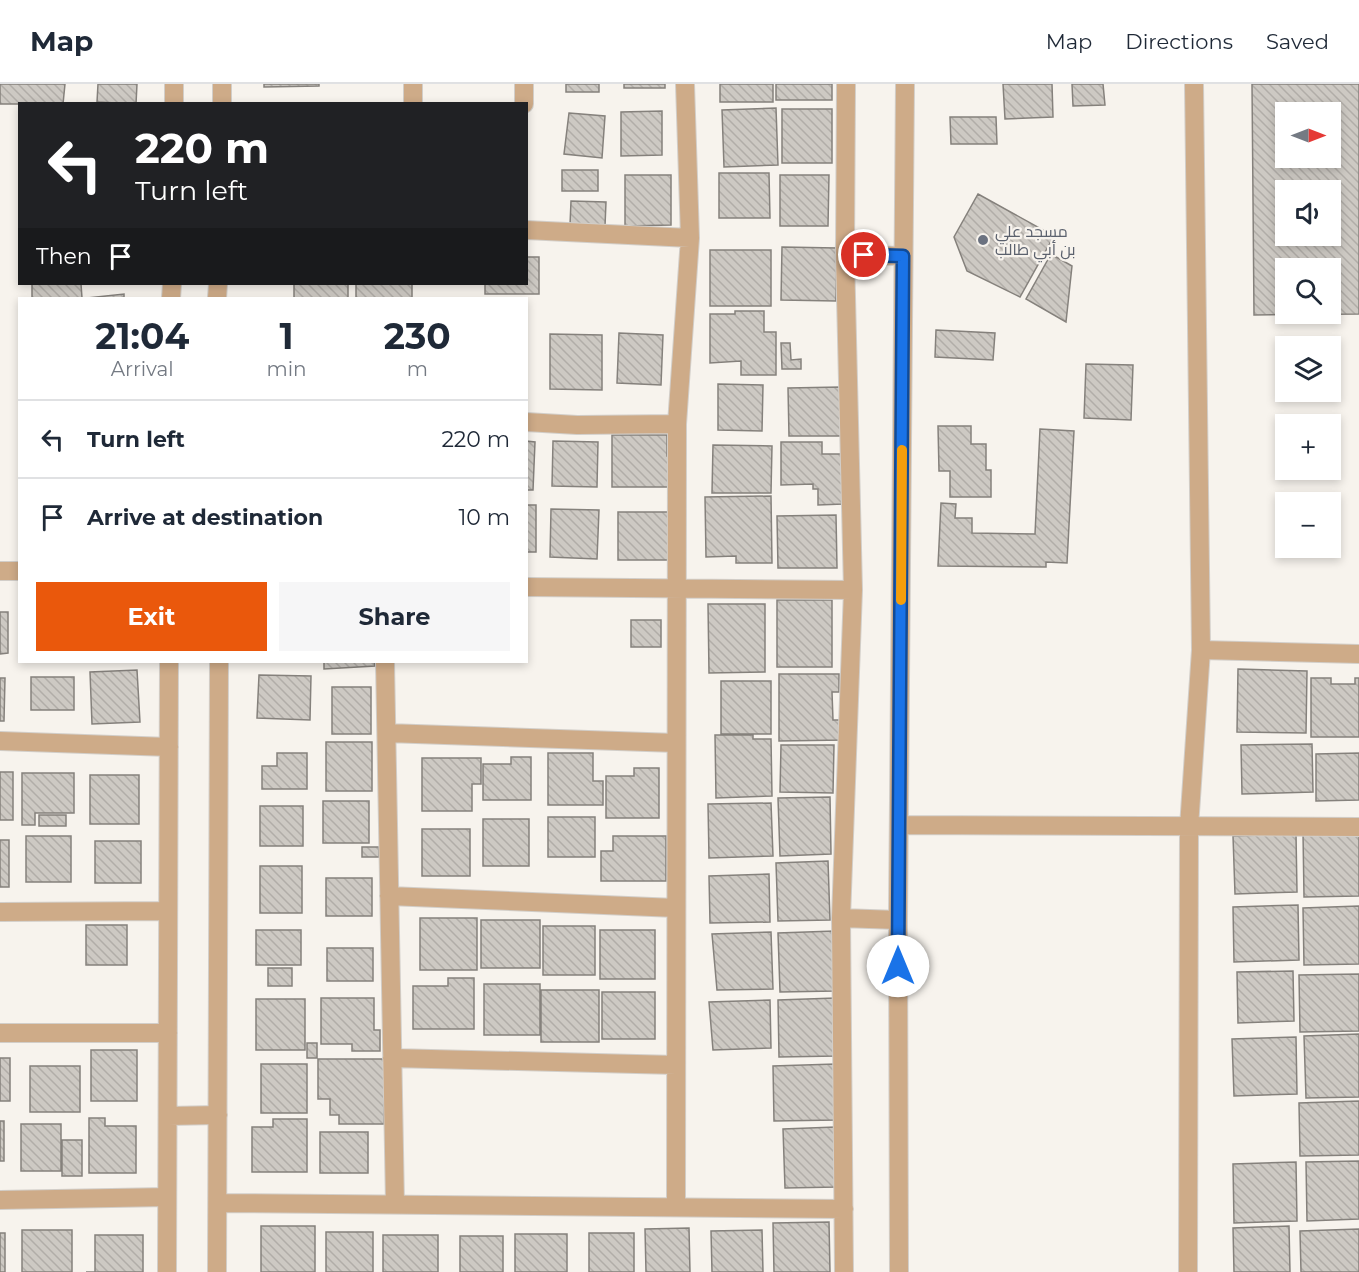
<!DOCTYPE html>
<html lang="en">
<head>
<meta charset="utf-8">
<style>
	body { margin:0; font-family:Montserrat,Cairo,sans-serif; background:#f6f6f7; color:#1f2937; height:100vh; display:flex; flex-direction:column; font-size:22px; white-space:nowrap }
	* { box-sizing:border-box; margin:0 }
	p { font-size:20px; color:#747a83 }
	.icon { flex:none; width:33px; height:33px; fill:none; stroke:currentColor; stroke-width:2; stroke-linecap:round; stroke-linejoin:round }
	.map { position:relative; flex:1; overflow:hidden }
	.side { position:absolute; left:18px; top:213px; width:510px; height:366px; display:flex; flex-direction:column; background:#fff; border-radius:0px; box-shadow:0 3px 9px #0003 }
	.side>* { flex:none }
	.guide { position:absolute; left:18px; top:18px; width:510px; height:183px; border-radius:0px; box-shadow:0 3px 9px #0003; background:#202124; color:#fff; overflow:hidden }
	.needle { width:39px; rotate:90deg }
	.controls { position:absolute; left:1275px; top:18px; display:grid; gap:12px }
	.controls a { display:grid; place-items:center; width:66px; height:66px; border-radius:0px; background:#fff; box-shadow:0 3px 9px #0003; font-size:30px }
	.pin { position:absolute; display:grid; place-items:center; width:51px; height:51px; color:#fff; margin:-26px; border:3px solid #fff; border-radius:50%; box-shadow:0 2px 6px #0007 }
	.me { position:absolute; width:66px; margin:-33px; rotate:0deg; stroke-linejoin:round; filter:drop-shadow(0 0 4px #0008) }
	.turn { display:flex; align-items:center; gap:21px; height:126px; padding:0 18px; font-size:27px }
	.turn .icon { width:78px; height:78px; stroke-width:2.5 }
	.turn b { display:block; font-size:42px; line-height:51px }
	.then { display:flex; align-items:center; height:57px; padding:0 18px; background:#0003; gap:12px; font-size:22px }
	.eta { display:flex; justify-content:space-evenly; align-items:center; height:102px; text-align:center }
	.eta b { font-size:36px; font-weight:700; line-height:42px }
	.primary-button { display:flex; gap:12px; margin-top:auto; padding:12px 18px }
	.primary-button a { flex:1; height:69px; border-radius:0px; background:#ea580c; color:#fff; font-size:24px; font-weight:700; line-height:69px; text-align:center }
	.primary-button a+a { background:#f6f6f7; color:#1f2937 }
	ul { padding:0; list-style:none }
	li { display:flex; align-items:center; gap:18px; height:78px; padding:0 18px; border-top:2px solid #e0e1e3 }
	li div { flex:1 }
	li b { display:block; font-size:22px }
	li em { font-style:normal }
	header { display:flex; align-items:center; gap:36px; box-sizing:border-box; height:84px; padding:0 30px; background:#fff; border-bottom:2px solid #e0e1e3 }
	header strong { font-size:28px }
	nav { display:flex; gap:33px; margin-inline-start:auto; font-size:21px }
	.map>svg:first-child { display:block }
	.building { fill:url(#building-back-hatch); stroke:#85817c; stroke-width:1.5; fill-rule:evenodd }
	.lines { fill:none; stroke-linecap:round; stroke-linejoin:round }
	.minor-casing { stroke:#d2cec9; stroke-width:20 }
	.minor { stroke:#ceab88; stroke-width:18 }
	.route-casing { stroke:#114b97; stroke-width:15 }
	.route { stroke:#1a73e8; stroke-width:10 }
	.slow { stroke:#f59e0b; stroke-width:10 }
	.worship-dot { fill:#6b7280; stroke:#f7f3ed; stroke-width:2 }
	.labels { text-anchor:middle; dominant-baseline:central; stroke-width:4.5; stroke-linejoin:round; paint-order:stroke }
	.worship-label { font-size:16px; fill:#5b616d; stroke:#f7f3ed; text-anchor:start }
</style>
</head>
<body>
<header>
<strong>Map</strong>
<nav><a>Map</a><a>Directions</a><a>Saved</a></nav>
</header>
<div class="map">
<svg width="1359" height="1188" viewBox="0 0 1359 1188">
	<defs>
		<pattern id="building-back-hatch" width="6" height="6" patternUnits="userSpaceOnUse" patternTransform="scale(1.5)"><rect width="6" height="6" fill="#cdc9c3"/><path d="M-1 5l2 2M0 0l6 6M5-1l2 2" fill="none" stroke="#b1ada8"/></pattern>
	</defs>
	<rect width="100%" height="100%" fill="#f7f3ed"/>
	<!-- building -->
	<path class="building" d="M0,0H65L63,20H0Z
		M98,0H137L136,20L97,18Z
		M264,0H319V2L264,3Z
		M566,0H599V8H566Z
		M624,0H665V4H624Z
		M720,0H773V18H720Z
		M776,0H832V16H776Z
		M1003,0H1052L1053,33L1005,35Z
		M1072,0H1103L1105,21L1073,22Z
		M1252,0H1359V230L1254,231ZM1286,28H1330V74H1286ZM1286,106H1330V152H1286ZM1286,184H1330V230H1286Z
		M776,24L778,81L724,83L722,26Z
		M782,25H832V79H782Z
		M662,27V71L621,72V28Z
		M569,29L605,32L602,74L564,70Z
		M950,33H996L997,60H951Z
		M562,86H598V107H562Z
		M719,89H769L770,134H719Z
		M625,91H671V141L625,142Z
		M780,91H829L828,142H780Z
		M978,110L1054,152L1020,213L967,187L954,153Z
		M571,117L606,118L605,142L570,141Z
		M782,163L837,164L836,217L781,216Z
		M710,166H771V222H710Z
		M1051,170L1072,182L1066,238L1026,215Z
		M526,173H539V210H485V200H526Z
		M32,200H81L82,214H32Z
		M294,200H348V214H294Z
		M356,200H412V214H356Z
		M124,210V214H87Z
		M735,227H764V248H776V291H741V277L710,279V230H735Z
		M936,246L995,249L993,276L935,273Z
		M619,249L663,251L661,301L617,299Z
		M550,250L602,251V306L550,305Z
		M781,259H790L791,276L801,275V285H782Z
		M1086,280L1133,281L1131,336L1084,334Z
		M718,300L763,301L762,347L718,346Z
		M840,303L841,352H789L788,304Z
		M938,342H971V360H986V386H991V413H950V387H939Z
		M1040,345L1074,347L1067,479L1046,478V483L938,482L941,419L956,420L955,434H972V449L1035,450Z
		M612,351H667V372H673V403H612Z
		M526,357L535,358L533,406H526Z
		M553,357L598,358L597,403L552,402Z
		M781,358H822V370H843V420L818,421V405H813V400L781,401Z
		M713,361L772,362L771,409H712Z
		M771,412L772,479H736V472L706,473L705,413Z
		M526,421H536V468H526Z
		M551,425L599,426L597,475L550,473Z
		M618,428H669V476H618Z
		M836,431L837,484H778L777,432Z
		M777,516H832V583H777Z
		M708,520H765V588L709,589Z
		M0,528H8V569L0,570Z
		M631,536H661V563H631Z
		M324,578H374L375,582L324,585Z
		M1238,585L1307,587L1306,649L1237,648Z
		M137,586L140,638L92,640L90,588Z
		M779,590H839V608H832L833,636H844V656L779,657Z
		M259,591L311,592L310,636L257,634Z
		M31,593H74V626H31Z
		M0,594H5L4,637H0Z
		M1311,594H1331V600H1355V594H1359V653H1311Z
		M721,597H771V650H721Z
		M332,603H371V650H332Z
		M715,651H753V655H771L772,712L716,714Z
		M326,658H372V707H326Z
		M1312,660L1313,708L1242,710L1241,661Z
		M781,661H834L833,709L780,708Z
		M277,669H307V705H262V682H277Z
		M548,669H593V697H603V721H548Z
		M1359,669V716L1316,717V670Z
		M511,673H531V716H483V680H511Z
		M422,674H481V700H472V727H422Z
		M634,684H659V734H606V692H634Z
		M0,688H13V736H0Z
		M22,689H74V729H35V741H22Z
		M90,691H139V740H90Z
		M830,713L831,770L780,772L778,714Z
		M323,717H369V759H323Z
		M771,719L773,772L709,774L708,720Z
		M260,722H303V762H260Z
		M39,731H66V742H39Z
		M548,733H595V773H548Z
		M483,735H529V782H483Z
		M422,745H470V792H422Z
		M1359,748V812L1304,813L1303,749Z
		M1296,750L1297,808L1235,810L1233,752Z
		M26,752H71V798H26Z
		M613,752H666V797H601V767H613Z
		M0,756H9V803H0Z
		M95,757H141V799H95Z
		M362,763H379V773H362Z
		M828,777L830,836L778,837L776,779Z
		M260,782H302V829H260Z
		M769,790L770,838L710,839L709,792Z
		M326,794H372V832H326Z
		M1298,821L1299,876L1234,878L1233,823Z
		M1359,822V880L1304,881L1303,824Z
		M420,834H477V886H420Z
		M481,836H540V884H481Z
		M86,841H127V881H86Z
		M543,842H595V891H543Z
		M256,846H301V881H256Z
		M600,846H655V895H600Z
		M834,847L835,907L780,908L778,849Z
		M771,848L773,905L717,906L712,850Z
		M327,864H373V897H327Z
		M268,884H292V902H268Z
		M1293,887L1294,937L1238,939L1237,888Z
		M1359,890V947L1300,948L1299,891Z
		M448,894H474V945H413V902H448Z
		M484,900H540V951H484Z
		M541,906H599V958H541Z
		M602,908H655V955H602Z
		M321,914H374V946H380V967H352V960H321Z
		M835,914L836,972L779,973L778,916Z
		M256,915H305V966H256Z
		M770,916L771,964L713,966L709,918Z
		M1359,950V1013L1306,1014L1304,952Z
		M1296,953L1297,1010L1234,1012L1232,955Z
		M307,959H317V974H307Z
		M91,966H137V1017H91Z
		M0,974H10V1017H0Z
		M318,975H384V1040H339V1031H330V1015H318Z
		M261,980H307V1029H261Z
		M835,980L837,1036L774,1037L773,982Z
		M30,982H80V1028H30Z
		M1359,1017V1071L1300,1072L1299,1019Z
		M89,1034H105V1042H136V1089H89Z
		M273,1035H307V1088H252V1043H273Z
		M0,1037H4V1077H0Z
		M21,1040H61V1087H21Z
		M835,1043L837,1103L785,1104L783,1045Z
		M320,1048H368V1089H320Z
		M62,1056H82V1092H62Z
		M1359,1077V1135L1307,1137L1306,1078Z
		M1296,1078L1297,1137L1234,1139L1233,1080Z
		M829,1138L830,1188H774L773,1139Z
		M261,1142H315V1188H261Z
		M1289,1142L1290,1188H1234L1233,1144Z
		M689,1144L690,1188H646L645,1145Z
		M1359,1145V1188H1301L1300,1147Z
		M22,1146H72V1188H22Z
		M762,1146L763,1188H712L711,1147Z
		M326,1148H373V1188H326Z
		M0,1149H5V1188H0Z
		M589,1149H634V1188H589Z
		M515,1150H567V1188H515Z
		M95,1151H143V1188H86H95Z
		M383,1151H438V1188H383Z
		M460,1152H503V1188H460Z"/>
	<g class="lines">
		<!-- minor casing -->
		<g class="minor-casing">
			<path id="minor" d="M174,0V20
				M524,0V20
				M222,20V0
				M413,20V0
				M526,146L690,154
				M845,171L903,172
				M171,214L172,200
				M217,214L218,200
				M526,338L577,341L677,340
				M0,487H20
				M526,503L853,506
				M1201,566L1359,570
				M385,578L395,1120
				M387,649L676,659
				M0,657L169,663
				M900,741L1359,743
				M389,812L676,824
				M0,828L168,827
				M841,834L898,836
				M0,949H168
				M392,974L676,981
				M168,1032L218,1031
				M0,1116L167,1113
				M218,1119L844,1125
				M676,1123L677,340L690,154L685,0
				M167,1188L169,578
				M217,1188L219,578
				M844,1188L841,834L853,506L845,171L846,0
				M899,1188L898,836L905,0
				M1188,1188L1189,743L1201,566L1194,0"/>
		</g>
		<!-- minor -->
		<use href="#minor" class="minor"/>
	</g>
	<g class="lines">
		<!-- route casing -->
		<g class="route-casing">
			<path id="route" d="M864,171L903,172L898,882"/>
		</g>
		<!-- route -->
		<use href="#route" class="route"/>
		<!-- slow -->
		<path class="slow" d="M901,516L902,366"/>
	</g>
	<!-- markers -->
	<circle class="worship-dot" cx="983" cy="156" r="6"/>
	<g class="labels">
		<!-- worship labels -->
		<g class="worship-label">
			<text x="995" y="147">مسجد علي<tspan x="995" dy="18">بن أبي طالب</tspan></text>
		</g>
	</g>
</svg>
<div class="controls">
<a><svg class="needle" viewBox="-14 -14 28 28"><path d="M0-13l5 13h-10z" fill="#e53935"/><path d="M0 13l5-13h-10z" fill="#747a83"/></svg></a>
<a><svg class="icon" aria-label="sound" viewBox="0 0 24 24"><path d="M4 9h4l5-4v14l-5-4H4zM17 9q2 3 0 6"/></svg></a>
<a><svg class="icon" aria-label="search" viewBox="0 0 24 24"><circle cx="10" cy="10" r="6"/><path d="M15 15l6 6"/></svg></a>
<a><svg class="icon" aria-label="layers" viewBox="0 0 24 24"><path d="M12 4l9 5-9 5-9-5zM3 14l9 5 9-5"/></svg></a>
<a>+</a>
<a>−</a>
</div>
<div class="pin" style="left:864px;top:171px;background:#d93025"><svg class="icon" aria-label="arrive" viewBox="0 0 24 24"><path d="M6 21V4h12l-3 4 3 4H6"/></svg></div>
<svg class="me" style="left:898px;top:882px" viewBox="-20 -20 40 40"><circle r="19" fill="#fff"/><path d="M0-13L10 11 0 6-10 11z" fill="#1a73e8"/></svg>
<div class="guide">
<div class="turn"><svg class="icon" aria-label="left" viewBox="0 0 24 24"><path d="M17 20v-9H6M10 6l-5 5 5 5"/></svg><div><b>220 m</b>Turn left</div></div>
<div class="then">Then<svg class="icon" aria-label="arrive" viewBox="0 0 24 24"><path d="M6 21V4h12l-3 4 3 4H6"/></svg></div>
</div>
<section class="side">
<div class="eta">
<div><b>21:04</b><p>Arrival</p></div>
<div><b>1</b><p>min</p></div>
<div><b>230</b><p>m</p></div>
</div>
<ul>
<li><svg class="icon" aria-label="left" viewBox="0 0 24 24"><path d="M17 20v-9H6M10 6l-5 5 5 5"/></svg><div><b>Turn left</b></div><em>220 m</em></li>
<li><svg class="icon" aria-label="arrive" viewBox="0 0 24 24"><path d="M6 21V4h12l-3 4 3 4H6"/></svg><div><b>Arrive at destination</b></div><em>10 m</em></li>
</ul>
<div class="primary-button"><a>Exit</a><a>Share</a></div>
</section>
</div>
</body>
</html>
